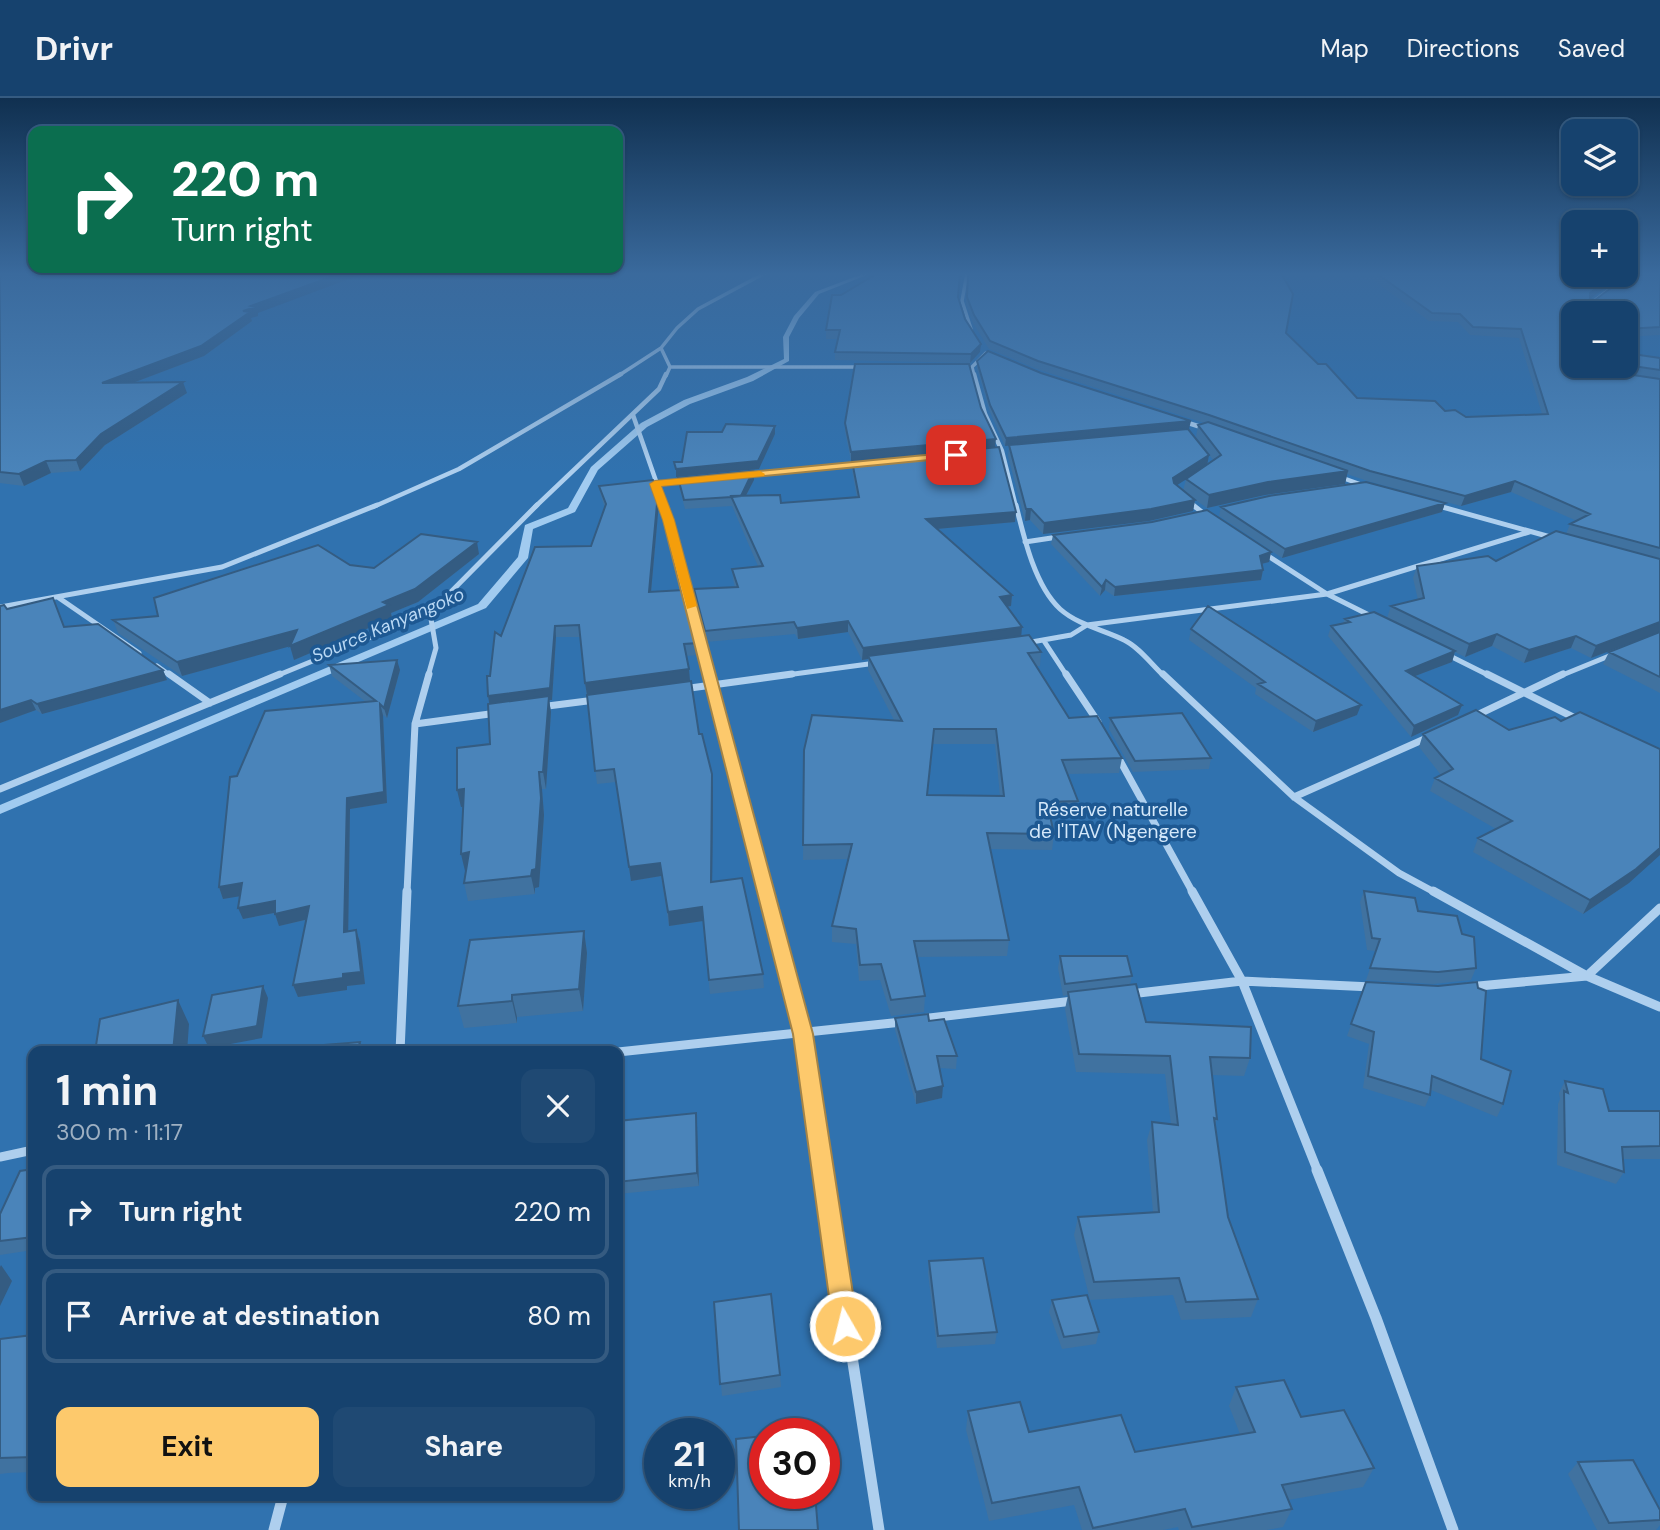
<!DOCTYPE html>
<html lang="en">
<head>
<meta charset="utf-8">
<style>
	body { margin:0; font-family:"DM Sans",sans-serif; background:#1f4973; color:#f1f3f6; height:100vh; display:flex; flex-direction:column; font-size:26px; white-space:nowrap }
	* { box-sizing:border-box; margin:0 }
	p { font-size:23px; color:#9eb0c2 }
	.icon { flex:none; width:38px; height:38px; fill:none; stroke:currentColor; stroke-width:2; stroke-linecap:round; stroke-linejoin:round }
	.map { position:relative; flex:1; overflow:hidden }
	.sheet { position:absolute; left:28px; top:948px; width:595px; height:455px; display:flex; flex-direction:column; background:#16426e; border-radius:14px; box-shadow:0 2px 5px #0004,0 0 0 2px #355b81 }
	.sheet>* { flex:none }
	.hud { position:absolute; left:28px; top:28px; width:595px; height:147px; border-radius:14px; box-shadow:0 2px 5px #0004,0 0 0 2px #355b81; background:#0b6e4f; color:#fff; overflow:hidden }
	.tools { position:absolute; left:1561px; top:21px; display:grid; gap:14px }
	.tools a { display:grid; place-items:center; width:77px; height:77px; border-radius:14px; background:#16426e; box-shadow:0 2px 5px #0004,0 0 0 2px #355b81; font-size:35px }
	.speed { position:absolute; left:644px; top:1320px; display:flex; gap:14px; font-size:35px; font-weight:700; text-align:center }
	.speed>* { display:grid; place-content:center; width:91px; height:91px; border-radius:50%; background:#16426e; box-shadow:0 2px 5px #0004,0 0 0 2px #355b81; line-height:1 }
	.speed small { font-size:18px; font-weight:400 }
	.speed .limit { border:10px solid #d22; background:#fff; color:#111 }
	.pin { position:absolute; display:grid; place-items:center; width:60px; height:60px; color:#fff; margin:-30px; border-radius:14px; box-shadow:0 4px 10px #0006 }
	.me { position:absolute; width:77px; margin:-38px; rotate:352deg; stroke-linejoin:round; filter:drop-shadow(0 0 5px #0008) }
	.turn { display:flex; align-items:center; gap:24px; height:147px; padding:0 28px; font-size:32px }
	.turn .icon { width:91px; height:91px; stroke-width:2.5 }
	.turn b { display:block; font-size:49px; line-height:60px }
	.round { display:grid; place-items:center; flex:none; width:74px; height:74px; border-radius:14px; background:#1f4973 }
	.summary { display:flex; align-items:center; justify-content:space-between; height:119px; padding:0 28px }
	h1 { font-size:42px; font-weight:700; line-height:52px }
	.primary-button { display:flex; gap:14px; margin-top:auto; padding:14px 28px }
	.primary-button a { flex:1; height:80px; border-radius:14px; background:#fdc96c; color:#111; font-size:28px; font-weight:700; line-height:80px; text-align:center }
	.primary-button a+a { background:#1f4973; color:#f1f3f6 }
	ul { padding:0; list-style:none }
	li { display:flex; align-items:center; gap:21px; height:94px; margin:0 14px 10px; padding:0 14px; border:4px solid #355b81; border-radius:14px }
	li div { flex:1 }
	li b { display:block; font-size:26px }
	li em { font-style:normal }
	header { display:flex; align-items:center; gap:42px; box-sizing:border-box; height:98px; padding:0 35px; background:#16426e; border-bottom:2px solid #355b81 }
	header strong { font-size:33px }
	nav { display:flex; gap:38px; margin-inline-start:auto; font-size:24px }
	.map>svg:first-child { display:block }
	.green { fill:#3072af; fill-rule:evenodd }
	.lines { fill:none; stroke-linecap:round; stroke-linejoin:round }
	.stream { fill:#a1cbf0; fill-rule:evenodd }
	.minor-far5 { stroke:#aecfee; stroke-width:3.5 }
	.minor-far4 { stroke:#aecfee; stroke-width:4.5 }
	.minor-far3 { stroke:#aecfee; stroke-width:5 }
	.minor-far2 { stroke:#aecfee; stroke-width:7 }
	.minor-far1 { stroke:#aecfee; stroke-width:9 }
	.minor { stroke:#aecfee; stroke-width:11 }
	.wall { fill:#4072a0; fill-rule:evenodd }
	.shaded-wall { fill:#345c82 }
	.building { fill:#4a84ba; stroke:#345c82; stroke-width:2; fill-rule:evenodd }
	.route { fill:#fdc96c; stroke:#a48346; stroke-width:2 }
	.slow { fill:#f59e0b }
	.labels { text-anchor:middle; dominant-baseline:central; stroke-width:7; stroke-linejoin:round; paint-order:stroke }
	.far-water-label { font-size:18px; font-style:italic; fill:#bad9f5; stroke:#1d5892 }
	.park-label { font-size:19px; fill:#d4e8fa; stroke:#1d5892 }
</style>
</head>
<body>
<header>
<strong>Drivr</strong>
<nav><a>Map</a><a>Directions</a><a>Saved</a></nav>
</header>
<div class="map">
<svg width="1660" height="1432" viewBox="0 0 1660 1432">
	<rect width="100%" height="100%" fill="#1d5892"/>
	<!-- green -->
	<path class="green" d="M0,175H1660V1432H0ZM1573,215H1626V268H1573ZM33,954H618V1398H33ZM660,1335H719V1395H660ZM765,1335H824V1395H765Z"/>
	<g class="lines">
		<!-- stream -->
		<path class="stream" d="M865,175H872L819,196L799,220L789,239V263L753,283L690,306L647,329L598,372L575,414L533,431L528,460L486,510L0,716V707L478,506L518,459L525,427L568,410L591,369L641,325L684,302L747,279L784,261L783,239L794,218L815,194Z"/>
		<!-- minor-far5 -->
		<path class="minor-far5" d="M967,175L962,203L971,231
			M1590,206L1610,191L1606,181L1619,177
			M661,250L670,269
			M670,269H863
			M618,278L661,250L677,230L698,211L765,175
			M666,278L670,269
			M974,278L972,269L986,255"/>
		<!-- minor-far4 -->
		<path class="minor-far4" d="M974,276L985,316L1002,353L1016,409
			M633,317L665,409
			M1182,323L1207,331
			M746,377L859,366
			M1340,379L1365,388
			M655,386L685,383
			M1187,403L1195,409
			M1434,407L1442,409
			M373,409L459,371L621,276
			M535,409L659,291L666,276"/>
		<!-- minor-far3 -->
		<path class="minor-far3" d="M664,407L710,578
			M1016,407C1024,440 1035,488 1060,511C1078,527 1104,532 1124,542C1139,549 1152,567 1164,578
			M1193,407L1208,419
			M1435,407L1554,440
			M1025,444L1058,439
			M1262,454L1327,496L1373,519
			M59,500L139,555
			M0,509L222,469L377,407
			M1044,543L1067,578
			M1026,545L1071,537L1087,527L1327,496L1529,434
			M1446,556L1490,578
			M157,568L171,578
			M276,578L430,515L537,407
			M428,578L436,550L430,515
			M779,578L876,565
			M1560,578L1614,556"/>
		<!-- minor-far2 -->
		<path class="minor-far2" d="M169,576L210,605
			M709,576L766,795
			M1066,576L1098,624
			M1163,576L1294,699L1399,775L1436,795
			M1487,576L1579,622
			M683,591L792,576
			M540,609L595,602
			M1475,618L1563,576
			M415,626L497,615
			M1118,659L1193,795
			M0,691L280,576
			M1294,699L1429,639
			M407,795L415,626L429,576"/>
		<!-- minor-far1 -->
		<path class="minor-far1" d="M766,793L803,936L823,1074
			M1192,793L1242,883L1318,1074
			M1433,793L1587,878L1660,909
			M1468,889L1587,878L1660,810
			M1130,896L1242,883L1372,889
			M921,921L1073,903
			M400,954L407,793
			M618,954L902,924
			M0,1059L33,1052"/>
		<!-- minor -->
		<path class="minor" d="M823,1072L879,1432
			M1317,1072L1376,1220L1453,1432
			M274,1432L283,1398"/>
	</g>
	<!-- wall -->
	<path class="wall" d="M878,175H963L959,184L958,199L965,221L980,254L970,265L835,262V254L838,241H826V232L841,197Z
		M969,175H1573L1605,190L1590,201L1595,202L1612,189V184L1614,177L1660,175V237L1626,239V215H1573V268H1626V255L1660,260V534L1591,560L1571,550L1524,565L1492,548L1465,559L1455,554L1452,564L1415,578L1462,607L1458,617L1411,639L1328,538L1331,528L1343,525L1345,521L1387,520L1391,508L1418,502L1413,480L1417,468L1496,463L1566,436L1570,426L1577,423L1511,394L1461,408L1367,383L1347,376L1345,386L1265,397L1207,410L1194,401L1195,402L1193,413L1149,423L1043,436L1030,422L1025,423L1008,358L1009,348H1005L990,314L977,270V263L1041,275L1189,331H1188L1209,357L1207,366L1213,362L1196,339L1198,327L1204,325L1037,271L989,251L973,225L966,206L968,179ZM1283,178L1372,181L1429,223L1458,224L1470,237L1519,240L1542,316L1466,319L1445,313L1357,300L1318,266L1286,235ZM1186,381L1183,393L1176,387Z
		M0,178L258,215V218L251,220L252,223L204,258L133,285L187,295L105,347L80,373L51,375L24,388L0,385Z
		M855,266L851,363L845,333V325Z
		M852,363L1015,424L936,431L1012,497L1011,508L1007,509L1021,538L1041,554L1040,568H1036L1069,620L1122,660L1119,675L1068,676L1078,703L1076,718L1050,719L1054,736L1052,752L990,751L1009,842L1007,858L917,859L925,898L924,914L891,918L880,882L859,883L856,846L832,844V828L848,761L803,762L804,652L894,622L868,572V561L862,562L848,534L798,541L795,536L706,544L695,502L694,491L735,489L733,481L732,471L758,468L732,408L685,411L679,389L678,380L754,382L746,398L781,405L857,400L852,372ZM933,646H995L1000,698L928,697Z
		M599,388L658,395L659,405L651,494L698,545L699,557L686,558L699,636L713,689L712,784L763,876L764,890L710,896L703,823L669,828L661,778L631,783L616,684L597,686L580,539H556L552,602H549L551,614L546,691H542L544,717L539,789L535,790V796L468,803L464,785L466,773L461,756L463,709H461L490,646V606L488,598L490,578L501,538L591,448L605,410L601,398Z
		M1445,405L1442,414L1282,460L1219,418L1221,409Z
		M1053,437L1271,454L1269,464L1262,466L1263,472L1261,482L1114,498L1105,492L1100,498L1051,446Z
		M479,456L418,504L391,515L392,520L294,562L290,548L182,578L118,535L113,522L158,518L350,467L374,470Z
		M53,500L65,529L163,572L167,582L42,616L36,612L0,625V508L7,511Z
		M1191,531L1357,617L1313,634L1255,596L1256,590L1189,542Z
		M1660,534V595L1603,566L1609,554Z
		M329,567L400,572L387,620L383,617L387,705L350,711L348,833L356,832L360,844L365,886L347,888V892L298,899L293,887L306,822L279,828L275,815L243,821L240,798L223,801L219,789L366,604L332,578Z
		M1110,620L1211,660L1209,671L1133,674L1109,631Z
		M1423,636L1629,785L1583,816L1473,754L1478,740L1496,731L1430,693L1435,680L1441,677L1419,649Z
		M1364,793L1418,813L1462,836L1476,870L1471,882L1433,886L1366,882L1376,853L1367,852L1360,804Z
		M584,833L587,855L583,913L517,919V925L464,930L458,908Z
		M1060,858L1132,878L1130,886L1146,924L1250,960L1244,978L1212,977L1217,1021L1215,1026L1228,1119L1258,1201L1251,1219L1181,1222L1173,1197L1090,1202L1074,1137L1078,1119L1153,1114L1147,1042L1152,1024L1171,1027L1165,976L1076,974L1065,911L1068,897L1063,898L1058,870Z
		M1366,884L1481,961L1503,1006L1497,1019L1431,992L1430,997L1425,1009L1363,990L1369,946L1347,938Z
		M895,920L929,923L957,958L956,971L939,970L942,1000L916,1006L895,932Z
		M1565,983L1609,1013H1660V1061H1623L1624,1074L1616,1086L1557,1067L1558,1006L1560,1001L1559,995Z
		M618,1023L697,1028L699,1088L618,1096Z
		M33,1071V1152L0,1157V1116Z
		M929,1163L997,1234L995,1246L937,1250L928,1175Z
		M1052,1202L1099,1234L1096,1246L1062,1251L1049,1214Z
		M714,1204L780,1277L781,1289L722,1298Z
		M33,1237V1374L8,1375L0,1376V1241Z
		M1236,1289L1301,1319L1374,1370L1363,1389L1288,1402L1292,1411L1283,1429L1267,1432H1179L1178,1429L1163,1432H1082L1074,1407L989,1423L966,1332L968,1313L1029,1334L1135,1354L1240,1336L1229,1308Z
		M1578,1364L1660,1412V1427L1656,1432H1597L1568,1376Z"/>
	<!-- shaded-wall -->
	<path class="shaded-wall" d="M342,175H365L258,215V218L251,220L252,223L204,258L106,295L102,285L251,208Z
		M1607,182L1605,190L1587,203L1590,195Z
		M981,246L980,254L970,265L971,256Z
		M183,284L187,295L105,347L80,373L76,362L101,336Z
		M1191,323L1189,331L1005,348L1006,340Z
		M775,328V336L759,371L676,379V371Z
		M996,341L995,349L851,363V354Z
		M1209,357L1207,368L1171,391L1173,380Z
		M46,363L51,375L24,388L19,376Z
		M753,373L754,382L741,407V398Z
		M1348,373L1345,386L1265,397L1207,410L1209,397L1268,384Z
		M1515,383L1511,394L1461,408L1465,398Z
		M658,395L659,405L650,505L649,494Z
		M1195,402L1193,413L1149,423L1043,436L1044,425Z
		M1445,405L1442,414L1282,460L1285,451Z
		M1026,411H1031L1030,422L1025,423Z
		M1016,414L1015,424L925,432L926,421Z
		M477,444L479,456L418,504L391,515L392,520L294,562L290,548H291L182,578L177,564L383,504Z
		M1271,454L1269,464L1257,467L1260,458Z
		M1263,472L1261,482L1114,498L1115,489Z
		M1106,482L1105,492L1100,498L1102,489Z
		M1012,497L1011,508L999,510L1000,499Z
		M848,523V534L798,541L797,530Z
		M1660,524V534L1591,560L1596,548Z
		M555,528L556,539L552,602H549L551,614L546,691L543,674L490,610L488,598Z
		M1022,529L1021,541L868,558V561L862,562L863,550Z
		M1497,536L1492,548L1465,559L1469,546Z
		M1576,538L1571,550L1524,565L1529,552Z
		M1455,553L1452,564L1402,583L1406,573Z
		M397,562L400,572L387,620L384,610Z
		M689,571L690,583L587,597L585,585Z
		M163,572L167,582L42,616L37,606Z
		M31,602L36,612L0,625V612Z
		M380,606L383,617L387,705L350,711L348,846L344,834L347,700Z
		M1361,607L1357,617L1313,634L1316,623Z
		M1462,607L1458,617L1411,639L1414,628Z
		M539,674L542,691L544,717L539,789L535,790V796L531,778Z
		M712,676L713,689L712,798L711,784Z
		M464,691L468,708L461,709L457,692Z
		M1660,750V757L1629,785L1583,816L1590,802Z
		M469,754L473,772L465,773L461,756Z
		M660,765L661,778L631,783L629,769Z
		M242,785L247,797L223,801L219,789Z
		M275,803L279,814L243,821L238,810Z
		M309,808L313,820L279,828L275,816Z
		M702,809L703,823L669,828L668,814Z
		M356,832L360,844L365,886L347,888V892L298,899L293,887Z
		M584,833L587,855L583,913L579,891Z
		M263,888L268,900L262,940L209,950L203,938Z
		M512,897L517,919V925L512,903Z
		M178,902L189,926L187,954H173Z
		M360,944L363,954H357Z
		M943,988L942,1000L916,1006V994Z
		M696,1015L697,1028L699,1088L697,1075Z
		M1,1167L12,1183L0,1208V1169Z"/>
	<!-- building -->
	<path class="building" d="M10,175H342L251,208L256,209L243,213L250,214L201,248L102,285L183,284L101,336L76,362L46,363L19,376L0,374V178Z
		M878,175H960L958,199L965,221L981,246L971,256L835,254L840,232H826L832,197H841Z
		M969,175H1281L1293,196L1286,235L1318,266H1326L1357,300L1435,303L1445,313L1455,312L1466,319L1548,316L1521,231L1473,229L1460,216L1432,215L1376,175H1573V177H1607V182L1590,195V201L1595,202L1615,187V177H1626V175H1660V229L1626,231V215H1573V260L1568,259L1563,262L1566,267L1660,281V450L1570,426L1590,416L1515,383L1465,398L1370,373L1209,317L1038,263L990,243L974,217L967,199L968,179Z
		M988,253L1041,275L1191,323L1006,340L990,307L977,263Z
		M1626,255L1660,260V272L1626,267Z
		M855,266H969L981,310L996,341L851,354L845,325Z
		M1208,324L1348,373L1268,384L1209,397L1186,381L1221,357L1198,327Z
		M726,326L775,328L758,363L676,371L674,364H682L687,334H722Z
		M1188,331L1209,357L1173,380L1174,385L1195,402L1151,411L1044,425L1031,411H1026L1009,347Z
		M999,349L1016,414L926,421L1012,497L1000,499L1022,529L863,550L848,523L797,530L794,524L705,533L694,491L738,489L732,471L763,468L731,398L780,397L781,405L859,399L852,363Z
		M753,373L741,398L732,399L684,402L678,380Z
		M653,382L658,395L649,494L684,492L698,545L684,546L689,571L585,585L579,527L555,528L550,590L488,598L487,578H490L495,534L501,538L535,449L591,448L606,406L599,388Z
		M1366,384L1445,405L1285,451L1221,409L1269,398Z
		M1207,412L1271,454L1260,458L1263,472L1115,489L1106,482L1102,489L1053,437L1152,424Z
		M1556,433L1660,461V524L1596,548L1576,538L1529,552L1497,536L1469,546L1391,508L1424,500L1417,468L1488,458L1496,463Z
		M421,436L477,444L415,491L383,504L389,507L290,548L297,532L177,564L113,522L158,518L154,500L318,447L350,467L374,470Z
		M53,500L64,529L98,526L163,572L37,606L31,602L0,612V508L4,507L7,511Z
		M1208,508L1361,607L1316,623L1258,586L1265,584L1191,531Z
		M1374,514L1455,553L1406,573L1462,607L1414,628L1331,528L1350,524L1345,521Z
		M1660,534V579L1609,554Z
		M1029,537L1041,554L1028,555L1069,620L1097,618L1122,660L1062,662L1078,703L1047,704L1054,736L987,735L1009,842L914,843L925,898L891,902L881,866L860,867L856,831L832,828L852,746L803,747L804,652L812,617L902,623L868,558ZM934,631H996L1004,698L927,697Z
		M397,562L384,610L380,606L384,694L347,700L344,834L356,832L361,874L343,876V880L293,887L309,808L275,816V803L238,810L242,785L219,789L230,679L237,678L265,613L376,603L329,567Z
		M691,583L699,636H702L712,676L711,784L742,780L763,876L709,882L702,809L668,814L660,765L629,769L614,671L595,673L587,597Z
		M549,598L543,674H539L541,700L536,771L532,772L531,778L464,785L469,754L461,756L464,691L457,692V650L490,646L488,606Z
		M1476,612L1509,632L1555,619L1561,623L1580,614L1660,651V750L1636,771L1590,802L1478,740L1512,723L1435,680L1453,671L1423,636Z
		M1182,615L1211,660L1135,663L1110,620Z
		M1364,793L1415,800L1418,813L1457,818L1462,836L1474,839L1476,870L1438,874L1370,870L1380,841L1372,840Z
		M584,833L579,891L512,897V903L458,908L470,842Z
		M1060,858H1127L1132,878L1065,886Z
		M1366,884L1438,888L1477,884L1478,890L1486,893L1481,961L1511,973L1503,1006L1432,978L1430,997L1368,978L1374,934L1351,926Z
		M1136,886L1146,924L1251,929L1250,960L1210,959L1217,1021L1214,1020L1228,1119L1258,1201L1186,1204L1179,1180L1094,1184L1078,1119L1159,1114L1152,1024L1178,1027L1170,958L1079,956L1068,894Z
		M263,888L257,928L203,938L212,897Z
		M178,902L173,954H95L100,921Z
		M928,916L929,923L944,921L957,958H937L943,988L916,994L895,920Z
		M360,944L357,954H297L299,949Z
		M1565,983L1603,991L1609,1013H1660V1048L1622,1049L1624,1074L1565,1054L1564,993L1568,995Z
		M696,1015L697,1075L618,1084V1023Z
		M33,1071V1139L0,1143V1116L20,1073Z
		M983,1160L997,1234L938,1238L929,1163Z
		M771,1196L780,1277L720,1286L714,1204Z
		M1087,1197L1099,1234L1064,1239L1052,1202Z
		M33,1237V1359L0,1360V1241Z
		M1284,1282L1301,1319L1344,1312L1374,1370L1282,1387L1292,1411L1192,1429L1185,1411L1093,1430L1079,1389L992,1405L968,1313L1020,1304L1029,1334L1121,1317L1135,1354L1255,1334L1236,1289Z
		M765,1338V1395H815L818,1432H739L736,1341Z
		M1633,1362L1660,1412V1422L1609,1425L1578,1364Z"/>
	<!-- sky -->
	<linearGradient id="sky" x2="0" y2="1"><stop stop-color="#103050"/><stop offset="0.47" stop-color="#3a6a9d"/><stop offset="1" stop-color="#3a6a9d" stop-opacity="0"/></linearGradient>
	<rect width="1660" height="375" fill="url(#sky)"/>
	<!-- route -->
	<path class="route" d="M956,354L961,357L960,359L661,388L674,422L813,936L858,1228L854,1236L845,1239L837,1236L833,1228L793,936L663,422L650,386L655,383Z"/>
	<!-- slow -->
	<path class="slow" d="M760,373L765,376L764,378L661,388L674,422L697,508L687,511L663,422L650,386L655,383Z"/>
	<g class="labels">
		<!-- far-water labels -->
		<g class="far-water-label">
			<text transform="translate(388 527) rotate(-23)">Source Kanyangoko</text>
		</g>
		<!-- park labels -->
		<g class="park-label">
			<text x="1113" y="711">Réserve naturelle<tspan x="1113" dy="22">de l'ITAV (Ngengere</tspan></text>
		</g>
	</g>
</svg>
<div class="tools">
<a><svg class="icon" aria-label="layers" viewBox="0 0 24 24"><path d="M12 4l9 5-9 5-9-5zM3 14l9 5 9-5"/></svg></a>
<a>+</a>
<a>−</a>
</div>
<div class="speed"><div>21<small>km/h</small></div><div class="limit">30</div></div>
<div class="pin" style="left:956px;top:357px;background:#d93025"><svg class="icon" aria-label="arrive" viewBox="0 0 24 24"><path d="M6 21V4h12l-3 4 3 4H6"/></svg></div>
<svg class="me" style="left:845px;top:1228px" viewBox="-20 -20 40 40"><circle r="17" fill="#fdc96c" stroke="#fff" stroke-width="3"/><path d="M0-11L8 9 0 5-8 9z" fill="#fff"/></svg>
<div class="hud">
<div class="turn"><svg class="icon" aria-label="right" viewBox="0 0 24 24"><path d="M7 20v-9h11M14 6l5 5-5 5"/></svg><div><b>220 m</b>Turn right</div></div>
</div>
<section class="sheet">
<div class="summary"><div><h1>1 min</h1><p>300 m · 11:17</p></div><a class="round"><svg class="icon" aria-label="close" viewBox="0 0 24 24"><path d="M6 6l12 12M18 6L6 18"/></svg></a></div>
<ul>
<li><svg class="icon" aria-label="right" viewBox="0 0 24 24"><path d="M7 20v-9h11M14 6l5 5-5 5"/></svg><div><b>Turn right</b></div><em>220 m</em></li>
<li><svg class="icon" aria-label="arrive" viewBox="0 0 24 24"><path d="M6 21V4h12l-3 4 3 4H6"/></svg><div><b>Arrive at destination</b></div><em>80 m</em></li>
</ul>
<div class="primary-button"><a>Exit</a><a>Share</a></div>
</section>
</div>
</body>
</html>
